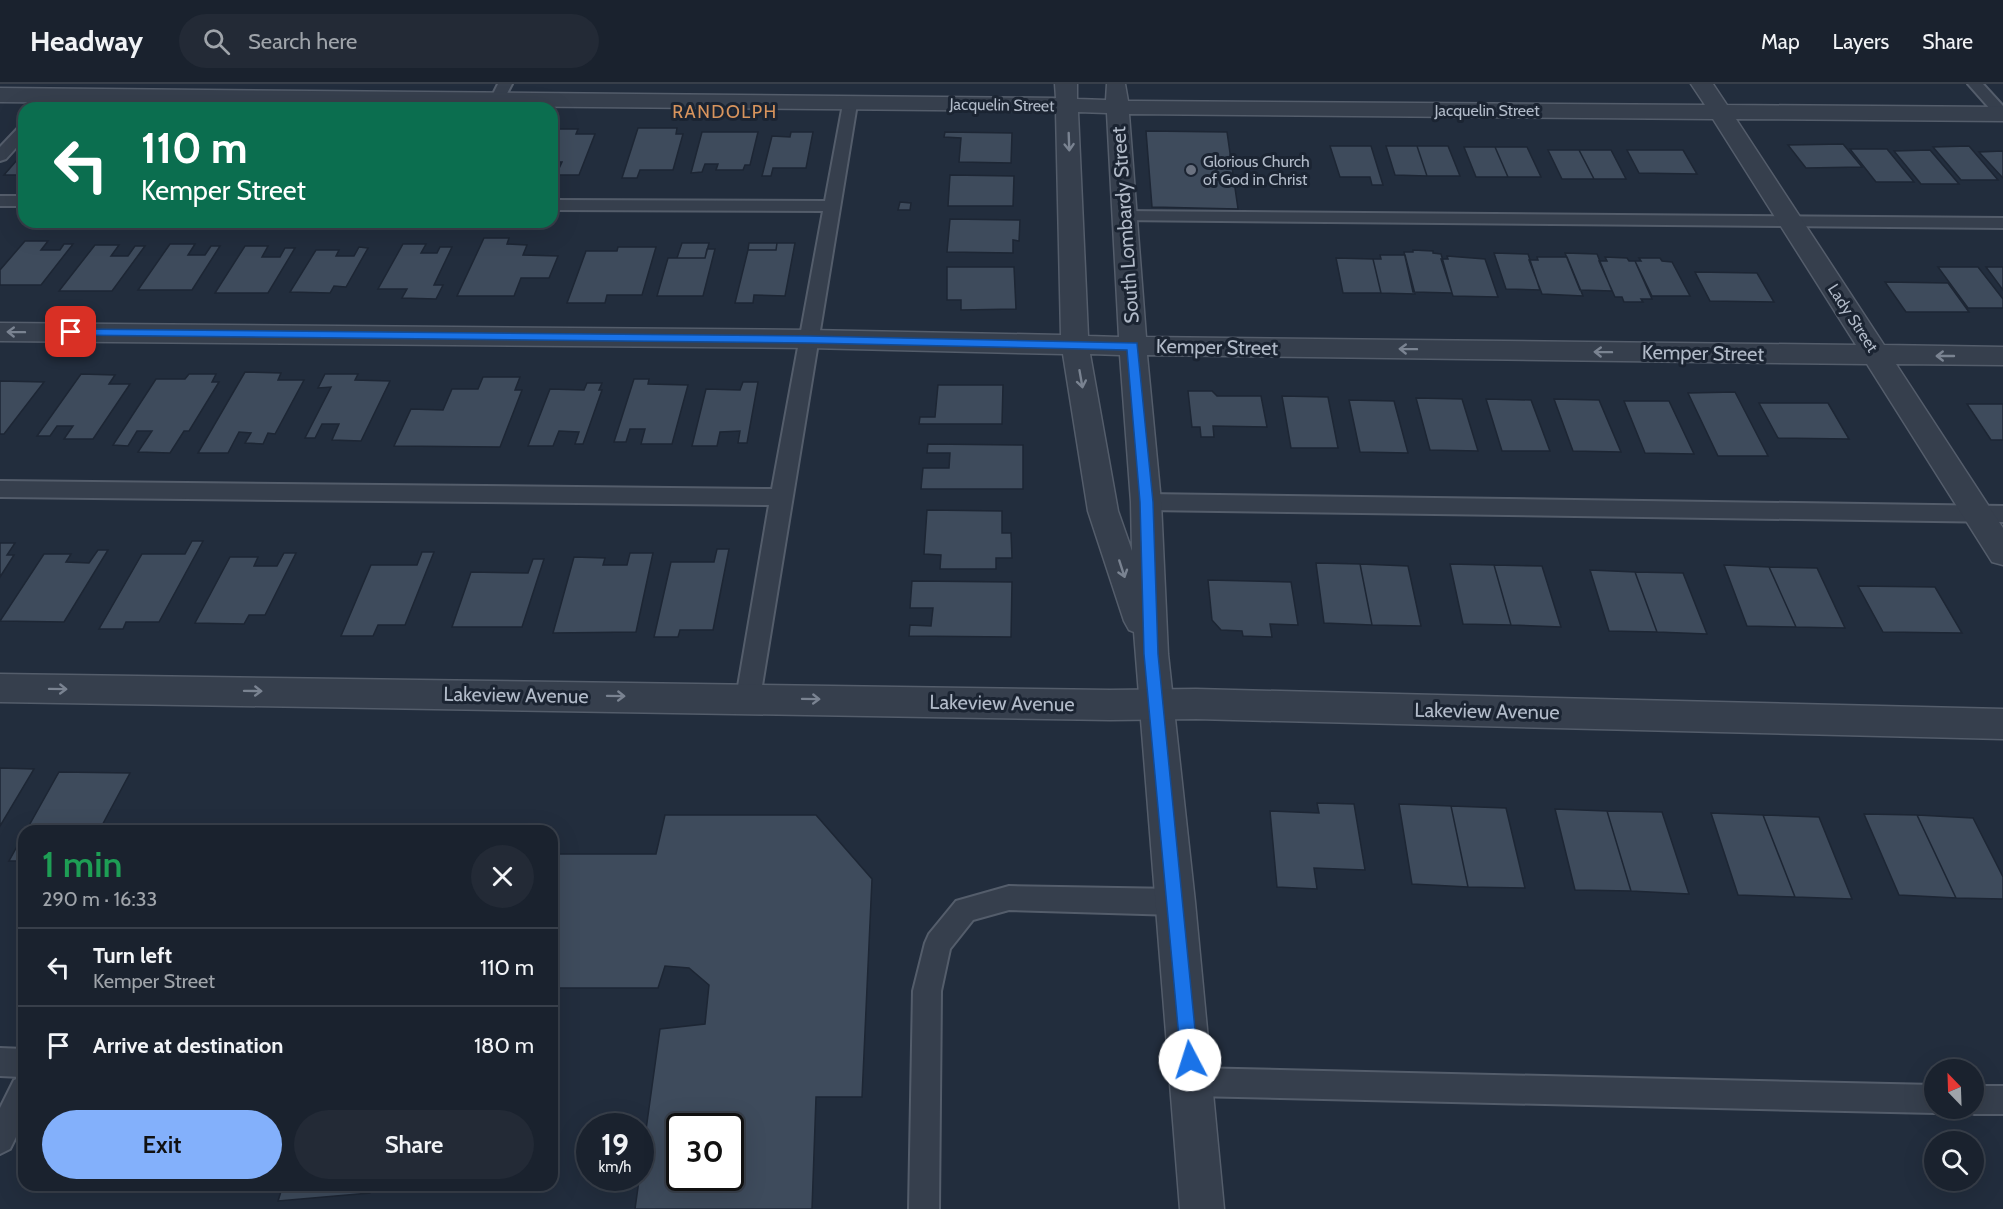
<!DOCTYPE html>
<html lang="en">
<head>
<meta charset="utf-8">
<style>
	body { margin:0; font-family:Cabin,sans-serif; background:#232a36; color:#f1f3f6; height:100vh; display:flex; flex-direction:column; font-size:22px; white-space:nowrap }
	* { box-sizing:border-box; margin:0 }
	p { font-size:20px; color:#9fa4aa }
	.icon { flex:none; width:33px; height:33px; fill:none; stroke:currentColor; stroke-width:2; stroke-linecap:round; stroke-linejoin:round }
	.map { position:relative; flex:1; overflow:hidden }
	.panel { position:absolute; left:18px; top:741px; width:540px; height:366px; display:flex; flex-direction:column; background:#1a222e; border-radius:18px; box-shadow:0 6px 24px #0002,0 0 0 2px #383f4a }
	.panel>* { flex:none }
	.top-card { position:absolute; left:18px; top:18px; width:540px; height:126px; border-radius:18px; box-shadow:0 6px 24px #0002,0 0 0 2px #383f4a; background:#0b6e4f; color:#fff; overflow:hidden }
	.needle { width:39px; rotate:337deg }
	.tools { position:absolute; left:1924px; top:975px; display:grid; gap:12px }
	.tools a { display:grid; place-items:center; width:60px; height:60px; border-radius:50%; background:#1a222e; box-shadow:0 6px 24px #0002,0 0 0 2px #383f4a; font-size:30px }
	.speed { position:absolute; left:576px; top:1029px; display:flex; gap:12px; font-size:30px; font-weight:700; text-align:center }
	.speed>* { display:grid; place-content:center; width:78px; height:78px; border-radius:50%; background:#1a222e; box-shadow:0 6px 24px #0002,0 0 0 2px #383f4a; line-height:1 }
	.speed small { font-size:15px; font-weight:400 }
	.speed .limit { border:3px solid #111; border-radius:9px; background:#fff; color:#111 }
	.pin { position:absolute; display:grid; place-items:center; width:51px; height:51px; color:#fff; margin:-26px; border-radius:12px; box-shadow:0 3px 9px #0006 }
	.me { position:absolute; width:66px; margin:-33px; rotate:355deg; stroke-linejoin:round; filter:drop-shadow(0 0 4px #0008) }
	.turn { display:flex; align-items:center; gap:21px; height:126px; padding:0 24px; font-size:27px }
	.turn .icon { width:78px; height:78px; stroke-width:2.5 }
	.turn b { display:block; font-size:42px; line-height:51px }
	.round { display:grid; place-items:center; flex:none; width:63px; height:63px; border-radius:32px; background:#232a36 }
	.headline { display:flex; align-items:center; justify-content:space-between; height:102px; padding:0 24px }
	h1 { font-size:36px; font-weight:600; line-height:45px; color:#1e9e55 }
	.action { display:flex; gap:12px; margin-top:auto; padding:12px 24px }
	.action a { flex:1; height:69px; border-radius:36px; background:#83b0fb; color:#111; font-size:24px; font-weight:600; line-height:69px; text-align:center }
	.action a+a { background:#232a36; color:#f1f3f6 }
	ul { padding:0; list-style:none }
	li { display:flex; align-items:center; gap:18px; height:78px; padding:0 24px; border-top:2px solid #383f4a }
	li div { flex:1 }
	li b { display:block; font-size:22px }
	li em { font-style:normal }
	header { display:flex; align-items:center; gap:36px; box-sizing:border-box; height:84px; padding:0 30px; background:#1a222e; border-bottom:2px solid #383f4a }
	header strong { font-size:28px }
	nav { display:flex; gap:33px; margin-inline-start:auto; font-size:21px }
	.search { width:420px; height:54px; background:#232a36; display:flex; align-items:center; gap:15px; box-sizing:border-box; padding:0 21px; border-radius:33px; color:#9fa4aa; font-size:22px }
	.map>svg:first-child { display:block }
	.building { fill:#3e4b5c; stroke:#1d2634; stroke-width:1.5; fill-rule:evenodd }
	.lines { fill:none; stroke-linecap:round; stroke-linejoin:round }
	.service-casing { stroke:#545d6b; stroke-width:4 }
	.minor-casing { stroke:#545d6b; stroke-width:3 }
	.tertiary-casing { stroke:#545d6b; stroke-width:3 }
	.service { fill:#363f4d; fill-rule:evenodd }
	.minor { fill:#363f4d; fill-rule:evenodd }
	.tertiary { fill:#363f4d; fill-rule:evenodd }
	.oneway { stroke:#7a8391 }
	.route { fill:#1a73e8; stroke:#114b97; stroke-width:1.5 }
	.worship-dot { fill:#6b7280; stroke:#1b2432; stroke-width:2 }
	.labels { text-anchor:middle; dominant-baseline:central; stroke-width:6; stroke-linejoin:round; paint-order:stroke }
	.far-street-label { font-size:16px; fill:#b1bac8; stroke:#1b2432 }
	.far-poi-label { font-size:16px; fill:#b1bac8; stroke:#1b2432; text-anchor:start }
	.far-neighbourhood-label { font-size:18px; letter-spacing:1.5px; fill:#d8945d; stroke:#1b2432 }
	.street-label { font-size:20px; fill:#b1bac8; stroke:#1b2432 }
</style>
</head>
<body>
<header>
<strong>Headway</strong>
<div class="search"><svg class="icon" aria-label="search" viewBox="0 0 24 24"><circle cx="10" cy="10" r="6"/><path d="M15 15l6 6"/></svg>Search here</div>
<nav><a>Map</a><a>Layers</a><a>Share</a></nav>
</header>
<div class="map">
<svg width="2003" height="1125" viewBox="0 0 2003 1125">
	<rect width="100%" height="100%" fill="#222d3d"/>
	<!-- building -->
	<path class="building" d="M638,44H677L676,50H683L673,86H640L637,94H622Z
		M552,45H578L576,50H595L579,91H556L562,78H552Z
		M1146,47L1227,48L1238,125L1152,123Z
		M702,48H758L750,81H745L743,86H716L718,80H705L702,88L691,89Z
		M791,48H813L806,84H773L771,92H762L772,52L790,53Z
		M945,48L1012,49L1011,79L959,78L961,54L944,53Z
		M1843,60L1862,83L1806,84L1788,61Z
		M1330,62H1371L1383,101H1372L1370,93H1340Z
		M1386,62H1417L1427,92L1395,91Z
		M1417,62H1448L1460,92H1427Z
		M1969,62L1998,96H1961L1933,63Z
		M1464,63H1495L1508,93H1476Z
		M1495,63H1527L1541,93H1508Z
		M1850,65H1887L1914,98H1876Z
		M1548,66H1579L1594,95H1562Z
		M1579,66H1611L1626,95H1594Z
		M1627,66H1683L1697,90L1639,89Z
		M1930,66L1959,100H1921L1894,67Z
		M2003,67V94L1979,68Z
		M24,68V91H4Z
		M950,91L1014,92L1013,122H948Z
		M900,118L911,119L910,126H898Z
		M950,135L1020,136L1019,157L1013,156V169L947,168Z
		M484,154H509L507,160L527,161L523,171L558,172L549,194H521L514,212H457Z
		M25,157H48L41,166H60L64,160H73L41,201H0V186Z
		M682,159H709L705,174H677Z
		M749,159H777L776,166H748Z
		M777,159H795L785,212L754,211L753,219H735L748,166H776Z
		M170,160H195L188,171H205L211,162H220L192,206H138Z
		M403,160H426L421,169H437L440,163H452L434,201H443L436,215L402,214L407,205H378Z
		M95,161H119L111,172H128L135,162H145L112,207H59Z
		M245,162H268L262,173H280L285,164H295L268,209H215Z
		M359,163L368,164L346,203L334,202L330,209L290,208L316,166H339L336,172H354Z
		M618,163H656L642,211H607L605,219H567L586,167H617Z
		M707,165H715L703,212H657L668,174H705Z
		M1413,166L1433,167V169L1441,170L1452,209L1413,208L1404,168H1413Z
		M1494,169L1528,170L1540,206L1506,205Z
		M1565,169L1597,170L1612,207L1580,206Z
		M1380,171H1405L1415,210L1381,209L1373,175H1381Z
		M1447,172L1485,175L1498,213L1453,212L1441,175H1448Z
		M1537,173H1567L1583,212L1542,210L1529,176H1538Z
		M1605,173L1627,174L1629,177H1635L1652,215H1641L1643,218H1624L1622,213H1615L1599,177H1607Z
		M1336,174L1373,175L1381,209H1343Z
		M1639,174H1660L1662,177L1672,178L1690,212H1652L1635,177H1641Z
		M947,183H1014L1016,225L961,226V216H947Z
		M1938,183H1978L2003,215V224H1968Z
		M1986,183H2003V206Z
		M1695,188L1757,189L1774,218L1710,217Z
		M1885,198L1948,199L1969,228H1906Z
		M245,288L281,289L278,296H304L275,350L268,349L263,360L245,359L251,349L239,348L228,369H198Z
		M81,290L115,291L109,300H130L93,355H64L73,342H57L50,352H37Z
		M189,290H216L212,298H219L189,347H184L170,369L138,368L152,347H137L128,362L113,361L156,295H185Z
		M325,290H358L355,296L390,297L361,357L332,356L339,340H322L315,354H305L331,303L318,304Z
		M483,293H520L515,306H522L500,363L394,362L411,325L443,326L452,305H478Z
		M634,295H649L648,300L688,301L672,360H641L645,345H630L626,358H614Z
		M0,297L44,298L4,350H0Z
		M743,298H758L747,359H738L740,347L720,348L717,362H692L706,305L740,306Z
		M587,299H602L599,306H602L583,360H575L579,348L559,347L553,362H528L550,305L584,306Z
		M938,301H1003L1002,340H919L920,333H935Z
		M1188,307H1212L1217,312H1261L1267,343L1213,342L1214,353H1201L1200,343H1192Z
		M1735,308L1768,372H1718L1688,309Z
		M1282,312L1328,313L1338,364H1291Z
		M1416,314L1462,315L1478,367L1430,366Z
		M1486,315L1531,316L1550,367H1502Z
		M1554,315L1599,316L1621,368L1573,367Z
		M1349,316L1394,317L1408,369L1360,368Z
		M1624,317H1669L1694,370L1645,369Z
		M1759,319H1828L1849,355L1778,354Z
		M1967,320H2003V356H1991Z
		M928,360L1023,361V405H921L923,384H949L950,369H927Z
		M927,426L1002,427V449H1011L1012,474H996V485H940L941,471L924,470Z
		M192,457H203L159,538H126L123,545H99L142,470H185Z
		M0,459H15L7,471H14L0,493Z
		M717,465H729L713,546H680L678,553H654L671,478H714Z
		M98,466H108L64,538L0,537L44,470H71L66,478L89,479Z
		M422,468H434L405,541H378L373,552H341L371,481H417Z
		M284,469H296L265,531H249L244,540L195,539L230,473H258L254,482H277Z
		M630,469H653L636,548L553,549L574,473L605,474L603,481H627Z
		M533,475H544L522,543H452L471,488L528,489Z
		M1316,479L1360,480L1372,541L1324,539Z
		M1360,480L1408,482L1421,542L1372,541Z
		M1450,480L1494,481L1511,541L1463,540Z
		M1494,481L1542,482L1561,543L1511,541Z
		M1724,481L1769,483L1796,543L1747,542Z
		M1769,483L1817,484L1845,544L1796,543Z
		M1590,486L1635,488L1657,548L1609,547Z
		M1635,488L1683,489L1707,550L1657,548Z
		M1208,496L1291,498L1298,541L1270,540L1272,553L1243,552L1242,547L1221,546L1212,536Z
		M912,497L1012,498L1011,553L909,552L910,541L931,542L933,524H910Z
		M1858,502L1935,503L1962,549L1883,548Z
		M0,684L34,685L0,742Z
		M59,688L130,689L99,747H26Z
		M1317,719L1354,720L1365,786L1314,784L1317,805L1277,803L1270,727L1319,729Z
		M1399,720L1451,722L1468,803L1412,800Z
		M1451,722L1506,724L1525,804L1468,803Z
		M1555,725L1607,727L1631,807L1575,806Z
		M1607,727L1662,728L1689,810L1631,807Z
		M1711,729L1763,731L1795,813L1738,811Z
		M1864,730L1917,731L1956,814L1899,811Z
		M665,731H816L872,795L862,1013H816L812,1125H635L660,945L705,940L709,901L689,884L665,882L658,904H552V770H656ZM680,1042H730V1094H680Z
		M1763,731L1819,733L1852,815L1795,813Z
		M1917,731L1973,734L2003,793V815L1956,814Z
		M24,750V777H9Z
		M283,1101H372L370,1109L278,1117Z"/>
	<g class="lines">
		<!-- service casing -->
		<g class="service-casing">
			<path id="service" d="M498,0H512L502,19L497,20L490,16Z
				M1968,0H1983L2003,22V36L1998,34Z
				M57,7L64,11L53,24H37L52,8Z
				M850,16L857,20L760,614L756,621L748,624L740,621L736,614L769,421L0,413V397L772,405L823,127L552,126V116L825,117L843,20Z
				M24,41V55L6,75L0,77V63L19,43Z
				M0,112H24V122H0Z
				M1123,127L2003,134V144L1117,136L1115,132L1117,128Z
				M1146,410L2003,422V438L1146,426L1139,423L1136,418L1139,413Z
				M1009,802L1176,805L1185,809L1189,818L1185,827L1176,831L1009,826L973,836L950,865L941,907L939,1125H909L913,907L925,859L929,850L956,817Z
				M0,964L24,965V1037L10,1065L0,1070V1024L14,996L21,993L0,992Z
				M1192,984L1935,1001V1024H1945L1935,1029L1192,1012L1182,1008L1178,998L1182,988Z
				M1974,1002H2003V1030H1974L1964,1026L1963,1024H1974Z"/>
		</g>
		<!-- minor casing -->
		<g class="minor-casing">
			<path id="minor" d="M1055,0H1077V15L1106,16L1107,0H1125L1128,17H1136L1705,21L1691,0H1713L1727,21L2003,23V37L1736,35L1884,261L2003,263V281L1896,280L2003,444V481L1992,478L1867,280L1147,271L1161,418L1168,570L1195,818L1224,1125H1180L1134,548L1129,546L1124,537L1088,427L1063,270L809,264L0,257V239L809,246L1061,251L1056,27L0,18V4L1056,14ZM1078,28L1107,29L1119,253L1088,252ZM1129,30L1713,35L1856,261L1146,253ZM1090,270L1120,271L1131,418L1132,467L1118,427Z"/>
		</g>
		<!-- tertiary casing -->
		<g class="tertiary-casing">
			<path id="tertiary" d="M0,590L1110,606L1196,605L2003,625V655L1196,635L1110,636L0,618Z"/>
		</g>
		<!-- service -->
		<use href="#service" class="service"/>
		<!-- minor -->
		<use href="#minor" class="minor"/>
		<!-- tertiary -->
		<use href="#tertiary" class="tertiary"/>
	</g>
	<!-- one-way arrows -->
	<defs><path id="oneway-shaft" d="M-6 0H5M1.5-3L5.5 0L1.5 3" fill="none" stroke-width="1.6" stroke-linecap="round" stroke-linejoin="round" transform="scale(1.5)"/></defs>
	<g class="oneway">
		<use href="#oneway-shaft" transform="translate(1069 58) rotate(88)"/>
		<use href="#oneway-shaft" transform="translate(16 248) rotate(-179)"/>
		<use href="#oneway-shaft" transform="translate(1408 265) rotate(-179)"/>
		<use href="#oneway-shaft" transform="translate(1603 268) rotate(-179)"/>
		<use href="#oneway-shaft" transform="translate(1945 272) rotate(-180)"/>
		<use href="#oneway-shaft" transform="translate(1081 295) rotate(80)"/>
		<use href="#oneway-shaft" transform="translate(1122 485) rotate(72)"/>
		<use href="#oneway-shaft" transform="translate(58 605) rotate(1)"/>
		<use href="#oneway-shaft" transform="translate(253 607) rotate(1)"/>
		<use href="#oneway-shaft" transform="translate(616 612) rotate(1)"/>
		<use href="#oneway-shaft" transform="translate(811 615) rotate(1)"/>
	</g>
	<!-- route -->
	<path class="route" d="M71,245L809,252L1137,259L1153,418L1158,570L1198,976L1196,982L1190,984L1184,982L1181,976L1144,570L1140,418L1127,266L809,259L68,251L66,248Z"/>
	<!-- markers -->
	<circle class="worship-dot" cx="1191" cy="86" r="6"/>
	<g class="labels">
		<!-- far-street labels -->
		<g class="far-street-label">
			<text transform="translate(1002 21) rotate(1)">Jacquelin Street</text>
			<text x="1487" y="26">Jacquelin Street</text>
			<text transform="translate(1853 234) rotate(57)">Lady Street</text>
		</g>
		<!-- far-poi labels -->
		<g class="far-poi-label">
			<text x="1203" y="77">Glorious Church<tspan x="1203" dy="18">of God in Christ</tspan></text>
		</g>
		<!-- far-neighbourhood labels -->
		<g class="far-neighbourhood-label">
			<text x="725" y="28">RANDOLPH</text>
		</g>
		<!-- street labels -->
		<g class="street-label">
			<text transform="translate(1125 141) rotate(-94)">South Lombardy Street</text>
			<text transform="translate(1217 263) rotate(1)">Kemper Street</text>
			<text transform="translate(1703 269) rotate(1)">Kemper Street</text>
			<text transform="translate(516 611) rotate(1)">Lakeview Avenue</text>
			<text transform="translate(1002 619) rotate(1)">Lakeview Avenue</text>
			<text transform="translate(1487 627) rotate(1)">Lakeview Avenue</text>
		</g>
	</g>
</svg>
<div class="tools">
<a><svg class="needle" viewBox="-14 -14 28 28"><path d="M0-13l5 13h-10z" fill="#e53935"/><path d="M0 13l5-13h-10z" fill="#9fa4aa"/></svg></a>
<a><svg class="icon" aria-label="search" viewBox="0 0 24 24"><circle cx="10" cy="10" r="6"/><path d="M15 15l6 6"/></svg></a>
</div>
<div class="speed"><div>19<small>km/h</small></div><div class="limit">30</div></div>
<div class="pin" style="left:71px;top:248px;background:#d93025"><svg class="icon" aria-label="arrive" viewBox="0 0 24 24"><path d="M6 21V4h12l-3 4 3 4H6"/></svg></div>
<svg class="me" style="left:1190px;top:976px" viewBox="-20 -20 40 40"><circle r="19" fill="#fff"/><path d="M0-13L10 11 0 6-10 11z" fill="#1a73e8"/></svg>
<div class="top-card">
<div class="turn"><svg class="icon" aria-label="left" viewBox="0 0 24 24"><path d="M17 20v-9H6M10 6l-5 5 5 5"/></svg><div><b>110 m</b>Kemper Street</div></div>
</div>
<section class="panel">
<div class="headline"><div><h1>1 min</h1><p>290 m · 16:33</p></div><a class="round"><svg class="icon" aria-label="close" viewBox="0 0 24 24"><path d="M6 6l12 12M18 6L6 18"/></svg></a></div>
<ul>
<li><svg class="icon" aria-label="left" viewBox="0 0 24 24"><path d="M17 20v-9H6M10 6l-5 5 5 5"/></svg><div><b>Turn left</b><p>Kemper Street</p></div><em>110 m</em></li>
<li><svg class="icon" aria-label="arrive" viewBox="0 0 24 24"><path d="M6 21V4h12l-3 4 3 4H6"/></svg><div><b>Arrive at destination</b></div><em>180 m</em></li>
</ul>
<div class="action"><a>Exit</a><a>Share</a></div>
</section>
</div>
</body>
</html>
